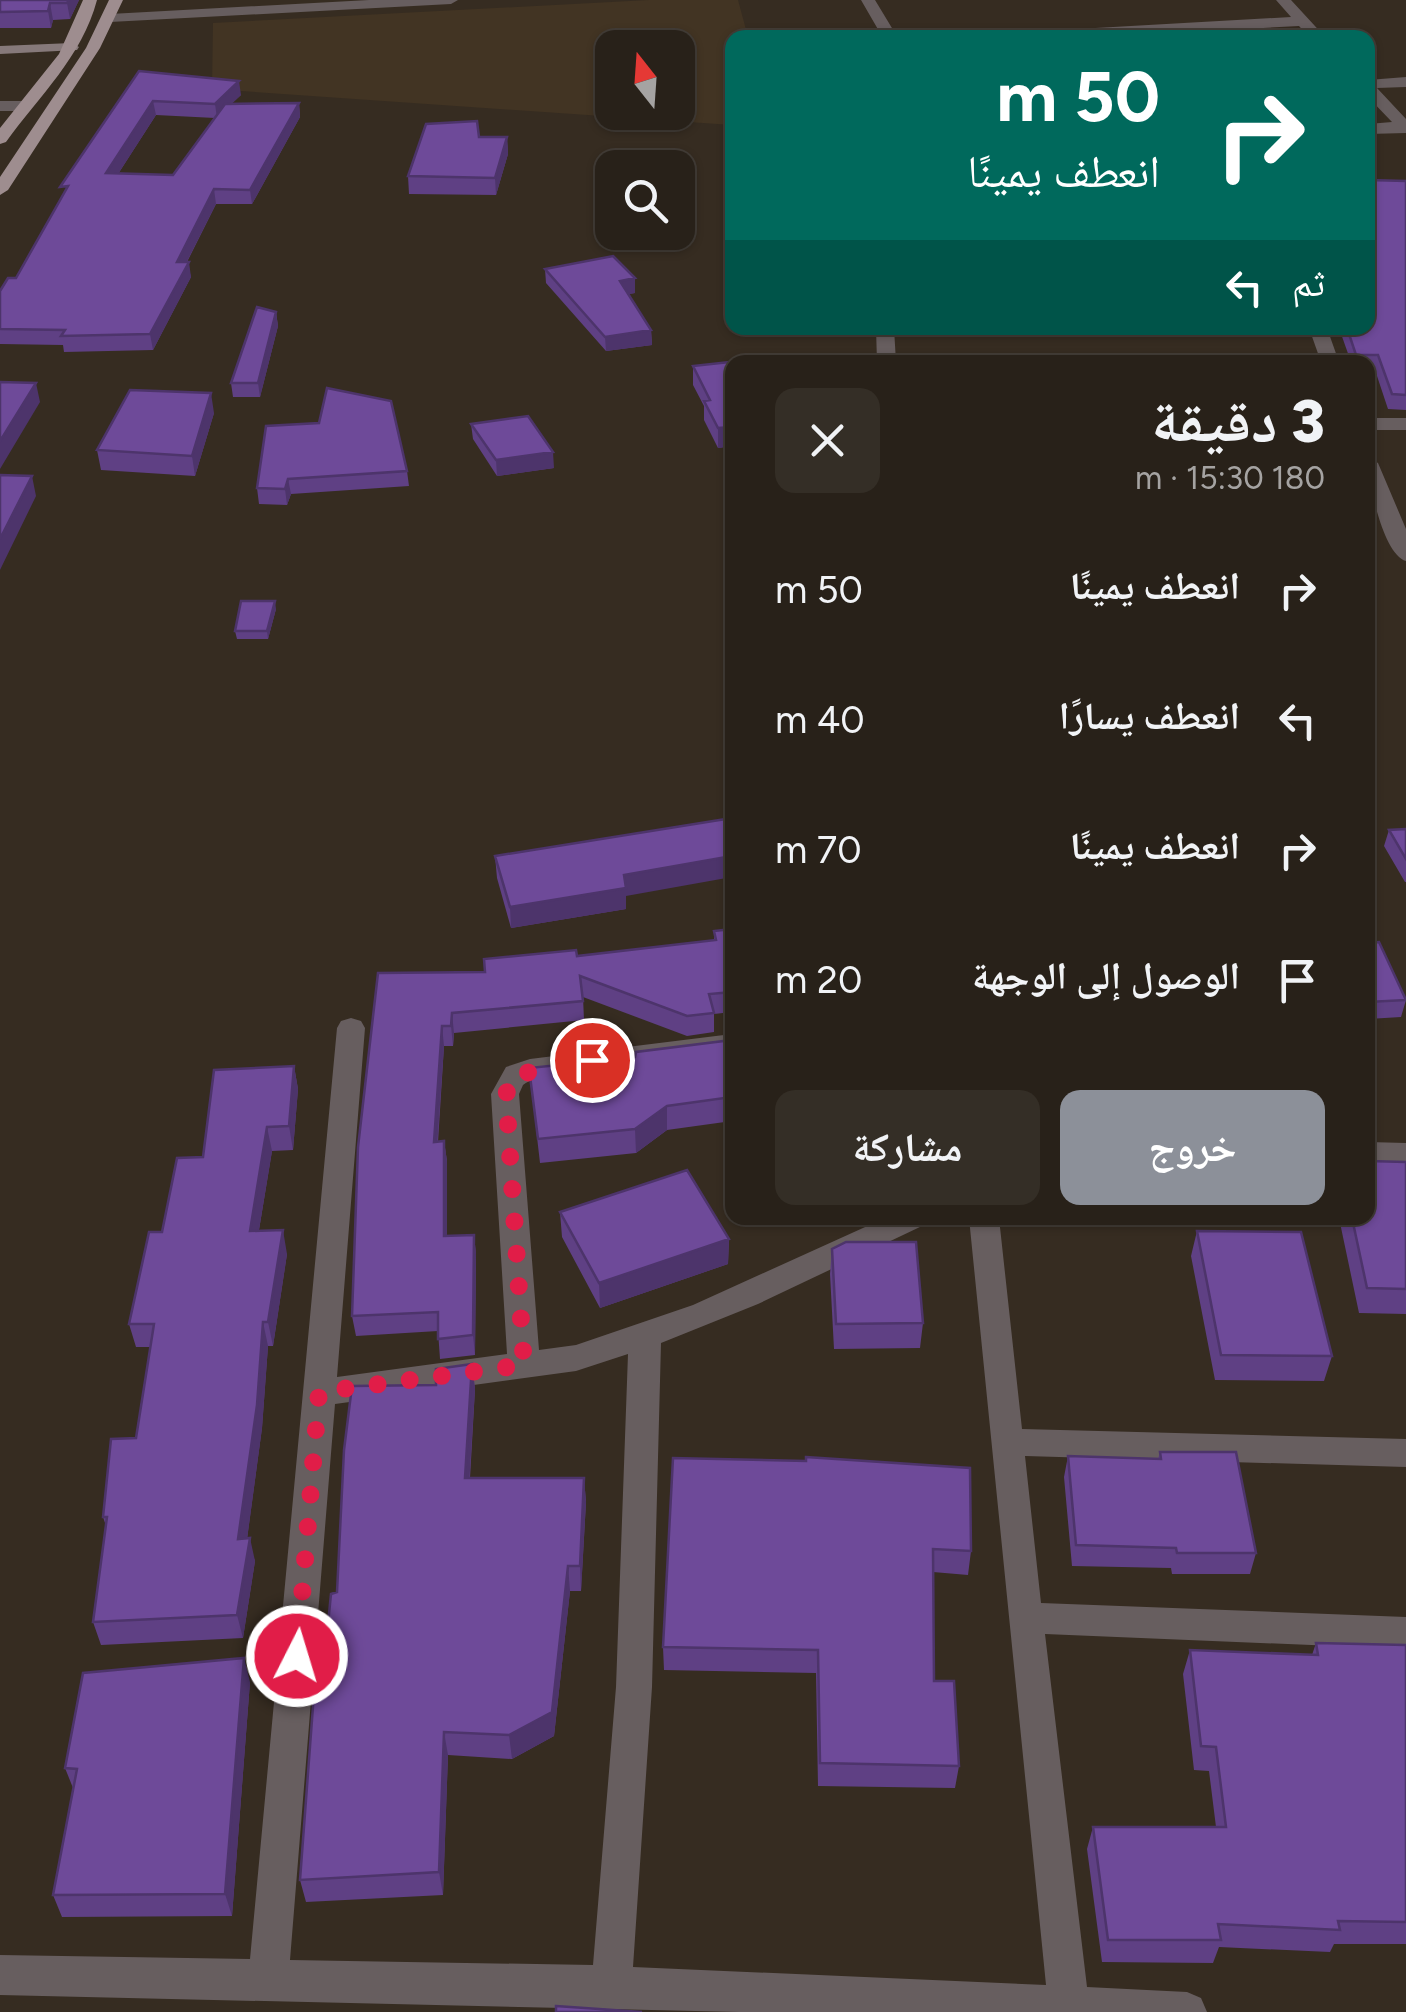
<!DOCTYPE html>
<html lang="ar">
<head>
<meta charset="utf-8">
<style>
	body { margin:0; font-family:Figtree,"Noto Naskh Arabic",sans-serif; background:#342e26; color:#f1f3f6; direction:rtl; height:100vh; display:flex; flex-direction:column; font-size:38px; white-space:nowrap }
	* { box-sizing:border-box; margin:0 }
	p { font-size:32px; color:#a5a3a2 }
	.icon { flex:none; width:55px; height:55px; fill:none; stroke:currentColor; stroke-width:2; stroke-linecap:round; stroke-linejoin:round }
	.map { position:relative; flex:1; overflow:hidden; direction:ltr }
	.sheet { position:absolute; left:725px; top:355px; width:650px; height:870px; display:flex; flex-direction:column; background:#282119; border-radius:20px; box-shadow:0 2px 8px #0004,0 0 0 2px #443e38; direction:rtl }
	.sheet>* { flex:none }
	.banner { position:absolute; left:725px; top:30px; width:650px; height:305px; border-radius:20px; box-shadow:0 2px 8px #0004,0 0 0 2px #443e38; direction:rtl; background:#00695c; color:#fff; overflow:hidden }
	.needle { width:65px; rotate:343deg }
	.fabs { position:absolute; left:595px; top:30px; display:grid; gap:20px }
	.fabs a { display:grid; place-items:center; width:100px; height:100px; border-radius:20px; background:#282119; box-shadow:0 2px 8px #0004,0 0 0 2px #443e38; font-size:50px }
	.pin { position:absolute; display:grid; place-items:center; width:85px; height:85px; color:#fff; margin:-42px; border:5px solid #fff; border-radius:50%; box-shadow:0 2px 10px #0007 }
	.me { position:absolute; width:110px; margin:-55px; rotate:5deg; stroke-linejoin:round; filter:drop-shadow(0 0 8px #0008) }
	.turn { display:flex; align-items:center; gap:35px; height:210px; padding:0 50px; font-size:45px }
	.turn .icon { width:130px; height:130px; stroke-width:2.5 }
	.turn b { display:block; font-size:70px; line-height:85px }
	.then { display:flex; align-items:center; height:95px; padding:0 50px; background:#0003; gap:20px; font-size:38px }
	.round { display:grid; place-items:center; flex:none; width:105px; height:105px; border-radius:20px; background:#342e26 }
	.headline { display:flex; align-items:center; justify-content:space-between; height:170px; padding:0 50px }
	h1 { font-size:60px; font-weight:800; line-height:75px }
	.button { display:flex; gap:20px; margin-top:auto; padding:20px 50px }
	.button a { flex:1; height:115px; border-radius:20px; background:#8c9099; color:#fff; font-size:40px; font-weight:800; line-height:115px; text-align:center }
	.button a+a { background:#342e26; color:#f1f3f6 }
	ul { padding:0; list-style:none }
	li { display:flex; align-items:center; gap:30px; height:130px; padding:0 50px }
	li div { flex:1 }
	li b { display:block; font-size:38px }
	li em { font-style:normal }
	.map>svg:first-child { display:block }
	.built { fill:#423423; fill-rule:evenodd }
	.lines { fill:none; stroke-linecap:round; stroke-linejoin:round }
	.minor { fill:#675e5f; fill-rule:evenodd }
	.secondary { fill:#86797a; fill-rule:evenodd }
	.primary { fill:#9e8d8f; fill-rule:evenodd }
	.wall { fill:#5f4084; fill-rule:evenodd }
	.shaded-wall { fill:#4d346b }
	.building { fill:#6e4a99; stroke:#4d346b; stroke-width:2.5 }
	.route { stroke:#e11d48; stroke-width:18; stroke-dasharray:0 32.4 }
</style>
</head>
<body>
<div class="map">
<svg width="1406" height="2012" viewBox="0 0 1406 2012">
	<rect width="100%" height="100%" fill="#362c21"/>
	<!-- built -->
	<path class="built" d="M649,0H738L748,37L732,38V125L212,89L213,23ZM612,48H678V112H612Z"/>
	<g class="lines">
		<!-- minor -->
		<path class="minor" d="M369,0H458L451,4L110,22L103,18L110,14Z
			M861,0H875L898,38H883Z
			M1276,0H1291L1326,38H1310L1299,26L1080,38H983L990,34L1291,17Z
			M1406,77V87L1377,88L1406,119V133L1368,134V124L1392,122L1368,97V80Z
			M0,101H22L30,106L22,111H0Z
			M876,328H894L896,362H877Z
			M1309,328H1327L1339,362H1321Z
			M1368,418H1406V430H1368Z
			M1368,457L1378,463L1406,529V561C1383,555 1367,479 1368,457Z
			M351,1018L361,1021L365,1028L337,1377L507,1354L491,1094L506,1067L530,1059L732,1034V1054C689,1058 552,1062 523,1085L519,1094L539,1350L576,1345L693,1305L885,1218H926L922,1226L758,1304L661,1343L652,1687L633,1967L1046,1985L969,1218H999L1022,1429L1406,1439V1467L1025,1456L1041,1603L1406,1617V1649L1045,1634L1087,1987L1187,1992L1201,1998L1207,2012H739L0,1995V1955L250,1959L337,1028L341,1021ZM628,1354L616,1687L593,1965L290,1960L335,1404L576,1371Z
			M1368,1142L1406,1143V1165L1368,1164Z"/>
		<!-- secondary -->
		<path class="secondary" d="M72,43L79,47L77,50L0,54V46Z"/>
		<!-- primary -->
		<path class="primary" d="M83,0H97C82,57 39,96 6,142L0,144V128L59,54Z
			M109,0H123L100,48L8,190L0,195V177L86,48Z"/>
	</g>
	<!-- wall -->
	<path class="wall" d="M0,0H79L70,19L53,20L51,28H0Z
		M139,71L241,95L232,103H299L300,117L252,204H216L187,262L191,277L153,350L64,352L63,345L0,344V291L16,278ZM156,115L215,118L173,175L118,174Z
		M479,137H507L508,154L496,195L409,194L408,176Z
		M1406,181V410L1388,409L1375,370H1368V362H1351L1339,328H1368Z
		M545,269L635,293L628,294L651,330L652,345L606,351L546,283Z
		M276,312L278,326L260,397H233L231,383Z
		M732,362V446L718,448L704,420V406L693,385V366Z
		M214,413L195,476L101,470L97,450Z
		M471,424L554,468L497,476L473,439Z
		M266,426L407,471L409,486L291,494L287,505L259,504L257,488Z
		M276,609L268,639H237L235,631Z
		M731,674H732V699L731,695Z
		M1406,829V882H1405L1384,846L1389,830Z
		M495,856L626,896V909L511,928L497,878Z
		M732,929V1012L714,1014V1032L687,1036L583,997L584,1020L454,1033L453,1046H444L438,1142L444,1141L447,1161V1236L474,1235L476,1254L475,1355L440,1359L438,1331L356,1336L352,1316L378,973L485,972L577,956L714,940V931Z
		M1368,943L1406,1000L1401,1017L1368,1019Z
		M732,1040V1121L667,1130L636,1153L540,1163L529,1068L635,1057Z
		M294,1066L298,1089L293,1150L272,1151L259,1230L287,1254L273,1346H268L262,1428L247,1539L255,1561L243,1638L101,1645L93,1622L106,1526L103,1517L136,1438L150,1347H136L129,1324L162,1232L203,1157Z
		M1406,1162V1314L1359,1313L1339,1218H1368Z
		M560,1212L729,1239L728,1264L600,1308L562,1237Z
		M1197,1231L1332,1356L1324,1381L1215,1380L1191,1256Z
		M832,1249L923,1323L920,1348L834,1349L830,1274Z
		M472,1364L475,1389L470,1478H584L586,1502L581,1591H570L554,1736L512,1759L448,1755L443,1895L306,1902L300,1880L321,1693L337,1592L436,1385Z
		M1160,1452L1256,1553L1250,1574H1172L1171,1568L1072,1566L1064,1477L1068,1456L1158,1459Z
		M673,1458L971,1551L968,1575L933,1572L934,1681L959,1766L955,1788L818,1786L816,1673L664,1670L663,1647Z
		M1316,1643L1406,1645V1944H1334L1330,1952L1219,1947L1213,1963L1102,1962L1087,1849L1093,1827H1216L1209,1771L1194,1770L1183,1674L1190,1650L1312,1655Z
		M250,1682L232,1916L62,1917L53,1895L73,1788L65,1768Z"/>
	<!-- shaded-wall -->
	<path class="shaded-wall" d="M69,0H79L70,19L67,3Z
		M50,3L53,20L51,28L48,11Z
		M239,81L241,95L217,118L215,104Z
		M153,101L156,115L109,188L106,173Z
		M299,103L300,117L252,204L250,190Z
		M507,137L508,154L496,195L495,178Z
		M214,189L216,204L179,277L177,262Z
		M189,262L191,277L153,350L150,334Z
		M635,278V293L620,296V281Z
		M276,312L278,326L260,397L258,383Z
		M651,330L652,345L606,351L605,337Z
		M36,383L40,402L0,469V441Z
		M211,393L214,413L195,476L192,456Z
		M732,427V446L718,448V428Z
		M553,452L554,468L497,476L496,460Z
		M32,476L36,496L0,570V539Z
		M288,479L291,494L287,505L285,489Z
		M275,601L276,609L268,639L267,631Z
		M732,856V877L626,896V909L511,928L510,907L624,875Z
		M452,1013L454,1033L453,1046L451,1026Z
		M442,1026L444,1046L436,1162L434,1142Z
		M294,1066L298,1089L293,1150L289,1126Z
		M667,1106V1130L636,1153L635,1129Z
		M267,1127L272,1151L255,1254L250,1231Z
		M444,1141L447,1161V1256L444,1236Z
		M283,1230L287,1254L273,1346L268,1322Z
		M474,1235L476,1254L475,1355L473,1335Z
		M729,1239L728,1264L600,1308L599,1283Z
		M263,1322L268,1346L262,1428L244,1562L238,1539Z
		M472,1364L475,1389L468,1502L465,1478Z
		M584,1478L586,1502L581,1591L580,1566Z
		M250,1538L255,1561L243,1638L237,1615Z
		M568,1566L570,1591L554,1736L512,1759L509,1735Z
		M244,1658L250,1682L232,1916L225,1894Z
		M444,1732L448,1755L443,1895L439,1872Z"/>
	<!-- building -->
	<path class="building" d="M0,0H69L67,3H50L48,11L0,12Z
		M139,71L239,81L215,104L153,101L106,173L173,175L225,104L299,103L250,190L214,189L177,262H189L150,334L61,336L65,330L0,329V291L8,278H16L68,186L60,187Z
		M477,121L479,137H507L495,178L408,176L426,124Z
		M1368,180L1406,181V395L1392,394L1378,355H1356L1347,328H1368Z
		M613,256L635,278L620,281L651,330L605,337L545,269Z
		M257,307L276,312L258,383H231Z
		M775,357L778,362H732V427L718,428L704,401L710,400L693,366Z
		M0,382L36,383L0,441Z
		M327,388L391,401L407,471L288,479L285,489L257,488L266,426L319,423Z
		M130,390L211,393L192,456L97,450Z
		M528,416L553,452L496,460L471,424Z
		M0,475L32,476L0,539Z
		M241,601H275L267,631H235Z
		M732,818V856L624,875L626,888L510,907L495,856Z
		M1406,829V859L1389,830Z
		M732,929V992L709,994L714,1013L687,1016L580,976L583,1001L452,1013L451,1026H442L434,1142L444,1141V1236L474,1235L473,1335L438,1339V1312L352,1316L358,1147L378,973L485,972L484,959L576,950L577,956L716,940L714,931Z
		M1379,942L1406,1000L1368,1002V943Z
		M732,1040V1097L667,1106L635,1129L538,1139L529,1068L635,1057L636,1052Z
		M294,1066L289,1126L267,1127L250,1231L283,1230L268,1322H263L257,1405L238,1539L250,1538L237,1615L93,1622L107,1517H103L111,1439L136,1438L154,1324H129L149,1232H162L177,1158L203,1157L214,1070Z
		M1368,1161L1406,1162V1289L1367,1288L1352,1218H1368Z
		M687,1170L729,1239L599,1283L560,1212Z
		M1197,1231L1301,1232L1332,1356L1221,1355Z
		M846,1242H916L923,1323L836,1324L832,1249Z
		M472,1364L465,1478H584L580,1566H568L552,1712L509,1735L444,1732L439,1872L300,1880L314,1693H321L331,1594L337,1592L344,1450L352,1386L436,1385V1369Z
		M1160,1452H1236L1256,1553H1177L1176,1548L1076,1545L1068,1456L1161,1459Z
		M806,1457L970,1468L971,1551L933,1549L934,1681H954L959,1766L820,1763L818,1650L663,1647L673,1458L806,1461Z
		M1316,1643L1406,1645V1922L1338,1921L1340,1930L1218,1924L1221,1940H1108L1093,1827H1226L1216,1747L1201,1746L1190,1650L1318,1655Z
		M244,1658L225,1894L53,1895L77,1769L65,1768L83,1673Z
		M556,2006L642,2012H556Z"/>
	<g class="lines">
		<!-- route -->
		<path class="route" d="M297,1656L319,1392L524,1365L506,1094L515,1075L592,1060"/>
	</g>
</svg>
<div class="fabs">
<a><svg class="needle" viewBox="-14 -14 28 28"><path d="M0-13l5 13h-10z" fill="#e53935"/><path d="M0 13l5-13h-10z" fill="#a5a3a2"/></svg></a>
<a><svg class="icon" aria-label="search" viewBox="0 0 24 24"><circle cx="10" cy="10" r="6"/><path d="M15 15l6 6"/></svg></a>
</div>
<div class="pin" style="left:592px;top:1060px;background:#d93025"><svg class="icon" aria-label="arrive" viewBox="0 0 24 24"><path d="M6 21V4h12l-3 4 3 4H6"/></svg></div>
<svg class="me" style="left:297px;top:1656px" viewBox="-20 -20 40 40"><circle r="17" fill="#e11d48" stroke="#fff" stroke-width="3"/><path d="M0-11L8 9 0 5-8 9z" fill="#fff"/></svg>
<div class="banner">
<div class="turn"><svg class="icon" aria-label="right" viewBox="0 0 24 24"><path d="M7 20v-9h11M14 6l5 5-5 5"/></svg><div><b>50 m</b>انعطف يمينًا</div></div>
<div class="then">ثم<svg class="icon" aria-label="left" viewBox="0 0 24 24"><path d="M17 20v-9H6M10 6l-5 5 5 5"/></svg></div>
</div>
<section class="sheet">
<div class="headline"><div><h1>3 دقيقة</h1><p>180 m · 15:30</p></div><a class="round"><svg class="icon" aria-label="close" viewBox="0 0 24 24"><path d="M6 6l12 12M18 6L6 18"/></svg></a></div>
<ul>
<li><svg class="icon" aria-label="right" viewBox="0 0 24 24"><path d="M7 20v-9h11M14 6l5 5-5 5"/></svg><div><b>انعطف يمينًا</b></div><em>50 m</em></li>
<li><svg class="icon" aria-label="left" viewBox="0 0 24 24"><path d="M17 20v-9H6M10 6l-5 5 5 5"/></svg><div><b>انعطف يسارًا</b></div><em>40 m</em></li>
<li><svg class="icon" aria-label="right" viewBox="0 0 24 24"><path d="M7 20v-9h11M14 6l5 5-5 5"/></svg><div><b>انعطف يمينًا</b></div><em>70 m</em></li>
<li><svg class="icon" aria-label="arrive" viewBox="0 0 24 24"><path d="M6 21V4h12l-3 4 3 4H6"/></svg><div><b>الوصول إلى الوجهة</b></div><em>20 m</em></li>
</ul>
<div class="button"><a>خروج</a><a>مشاركة</a></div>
</section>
</div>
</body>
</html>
